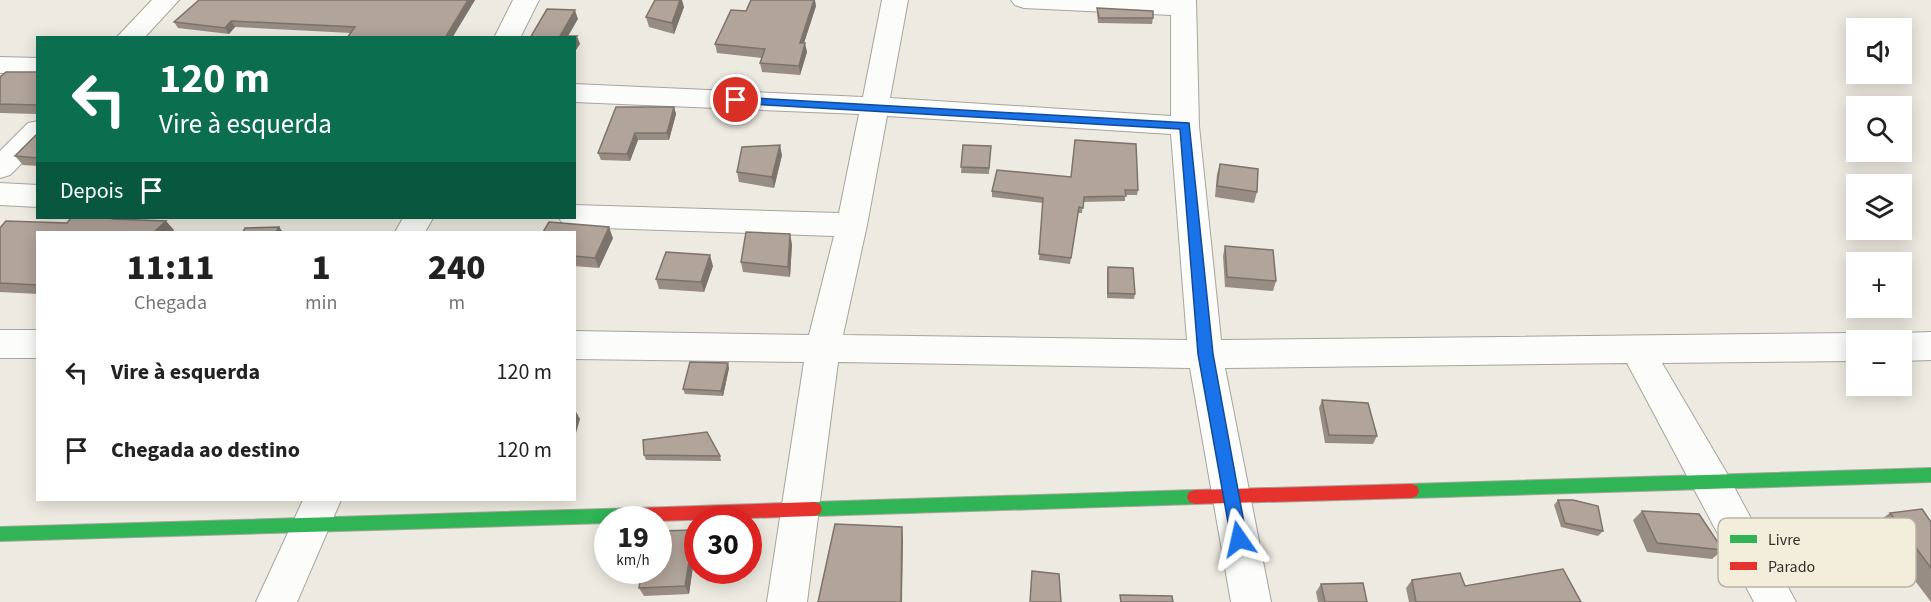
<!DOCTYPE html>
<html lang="pt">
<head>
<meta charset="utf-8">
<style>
	body { margin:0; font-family:"Source Sans 3",sans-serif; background:#f6f6f6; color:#222; height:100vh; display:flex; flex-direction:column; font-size:22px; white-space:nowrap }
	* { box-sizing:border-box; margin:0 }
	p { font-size:20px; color:#767676 }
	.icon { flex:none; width:33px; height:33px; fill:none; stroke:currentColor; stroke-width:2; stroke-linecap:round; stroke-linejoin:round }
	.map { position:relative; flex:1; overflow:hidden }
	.sheet { position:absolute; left:36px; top:231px; width:540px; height:270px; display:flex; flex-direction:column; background:#fff; border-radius:0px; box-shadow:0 3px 15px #0003 }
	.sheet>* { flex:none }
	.banner { position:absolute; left:36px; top:36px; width:540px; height:183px; border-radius:0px; box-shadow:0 3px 15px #0003; background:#0b6e4f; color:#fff; overflow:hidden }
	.buttons { position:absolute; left:1846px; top:18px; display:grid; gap:12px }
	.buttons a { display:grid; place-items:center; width:66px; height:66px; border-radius:0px; background:#fff; box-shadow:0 3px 15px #0003; font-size:30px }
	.speed { position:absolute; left:594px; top:506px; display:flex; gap:12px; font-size:30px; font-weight:700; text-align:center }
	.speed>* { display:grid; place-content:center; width:78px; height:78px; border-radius:50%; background:#fff; box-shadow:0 3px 15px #0003; line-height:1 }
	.speed small { font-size:15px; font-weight:400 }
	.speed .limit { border:9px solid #d22; background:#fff; color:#111 }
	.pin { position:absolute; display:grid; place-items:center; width:51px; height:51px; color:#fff; margin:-26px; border:3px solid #fff; border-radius:50%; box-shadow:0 2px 6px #0007 }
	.me { position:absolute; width:66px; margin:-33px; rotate:349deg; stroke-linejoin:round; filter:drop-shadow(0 0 4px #0008) }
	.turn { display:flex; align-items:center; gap:21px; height:126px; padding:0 24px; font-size:27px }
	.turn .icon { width:78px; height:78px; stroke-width:2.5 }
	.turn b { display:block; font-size:42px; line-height:51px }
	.then { display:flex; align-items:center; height:57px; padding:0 24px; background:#0003; gap:12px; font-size:22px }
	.eta { display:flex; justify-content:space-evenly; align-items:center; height:102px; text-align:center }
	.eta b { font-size:36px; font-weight:800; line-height:42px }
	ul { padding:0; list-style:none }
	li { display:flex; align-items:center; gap:18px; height:78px; padding:0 24px }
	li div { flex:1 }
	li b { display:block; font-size:22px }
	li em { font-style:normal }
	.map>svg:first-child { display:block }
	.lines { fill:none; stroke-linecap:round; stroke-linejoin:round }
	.street-casing { stroke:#a6a49d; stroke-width:2 }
	.fast-casing { stroke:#a6a49d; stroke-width:2 }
	.jam-casing { stroke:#a6a49d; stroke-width:2 }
	.street { fill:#fcfcfa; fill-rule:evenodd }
	.fast { fill:#30b455; fill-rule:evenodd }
	.jam { fill:#e5322d; fill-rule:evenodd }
	.wall { fill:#988d84 }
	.shaded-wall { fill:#7c736c }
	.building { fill:#b1a49a; stroke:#7c736c; stroke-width:1.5 }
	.route { fill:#1a73e8; stroke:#114b97; stroke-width:1.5 }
	.key { fill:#f3eddb; stroke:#b9b4a5; stroke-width:1.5 }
	.key-label { font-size:16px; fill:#322f28 }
</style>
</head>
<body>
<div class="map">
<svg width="1931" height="602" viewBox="0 0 1931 602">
	<rect width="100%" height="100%" fill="#edeae1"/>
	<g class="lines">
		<!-- street casing -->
		<g class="street-casing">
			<path id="street" d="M152,0H179L144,38H116Z
				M513,0H539L520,38H494Z
				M882,0H908L890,98L1171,116V15L1024,8L1015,5L1011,0H1196L1199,126L1221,340L1857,333L1869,337L1871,340H1857V361L1662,363L1725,470L1796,602H1754L1627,363L1225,368L1271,602H1231L1190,368L838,362L807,602H767L804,362L574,359V331L809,335L834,236L574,227L563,224L559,218H574V205L839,213L859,114L574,102V84L863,97ZM887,116L1171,134L1187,340L843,335L867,225Z
				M0,57L38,58V74L0,73Z
				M38,121V147L10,175L0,178V151L28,123Z
				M0,183L38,185V207L0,205Z
				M403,218H433L425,232H395Z
				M0,330H38V358H0Z
				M1931,332V360L1902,361V340H1888L1902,333Z
				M303,500H341L297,602H256Z"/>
		</g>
		<!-- fast casing -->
		<g class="fast-casing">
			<path id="fast" d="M1931,468V482L1411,498L1405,496L1403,491L1405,486L1411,484Z
				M1195,490L1201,492L1203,497L1201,502L1195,504L814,516L808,514L806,509L808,504L814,502Z
				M638,508L644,510L646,515L644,519H608V523L0,541V527Z"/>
		</g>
		<!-- jam casing -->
		<g class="jam-casing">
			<path id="jam" d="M1411,484L1417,486L1419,491L1417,496L1411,498L1195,504L1189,502L1187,497L1189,492L1195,490Z
				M814,502L820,504L822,509L820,514L814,516L658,521V519H632L630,515L632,510L638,508Z"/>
		</g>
		<!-- street -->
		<use href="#street" class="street"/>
		<!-- fast -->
		<use href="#fast" class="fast"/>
		<!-- jam -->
		<use href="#jam" class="jam"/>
	</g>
	<!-- wall -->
	<path class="wall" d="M475,0L452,38H347L351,33L235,27L229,34L178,28L174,22Z
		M816,6L804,43L807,52L800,75L762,72L760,63L762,58L717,53L715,44L746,11Z
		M684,7L674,34L649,27L646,17Z
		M1097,8L1153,18L1152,24L1098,23L1097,14Z
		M38,72V114L0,113V77Z
		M674,107L676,114L669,140H638L630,161L601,160L598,153Z
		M38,133V166L23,165L15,156Z
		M963,145L991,146L989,174L961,173Z
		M782,155L774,188L739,182L737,172Z
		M1220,164L1257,192L1254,203L1215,197L1217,174Z
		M1138,190L1137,195H1125V201L1083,202L1082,213H1078L1070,264L1039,260L1043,203L992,197V191Z
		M128,219L174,230L172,232H38V294L0,292V228Z
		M574,232L613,238L599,268L574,266Z
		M792,244L790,277L743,272L741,262Z
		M1225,246L1276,281L1273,291L1225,287L1223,256Z
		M713,266L704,292L659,289L656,279Z
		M1108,267L1135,294L1134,299L1107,298V272Z
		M729,368L723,396L685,394L683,389Z
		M1322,400L1377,436L1373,444L1325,443L1319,408Z
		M644,455L720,456L721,461L646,460Z
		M1558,500L1603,531L1598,536L1561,527L1554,505Z
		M1642,511L1723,550L1712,559L1647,552L1633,520Z
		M1890,513L1931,522V602L1873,525Z
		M694,530L697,539L689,594L644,596L639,588Z
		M1412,580L1465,586L1581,602H1409L1406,588Z
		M1321,584L1367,602H1318L1316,592Z"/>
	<!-- shaded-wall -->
	<path class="shaded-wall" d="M468,0H475L452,38H445Z
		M680,0H682L684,7L674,34L672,23Z
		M814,0H815L816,6L801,52L800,43Z
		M575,10L578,19L567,38L560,36Z
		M231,21L235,27L229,34L225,28Z
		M577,36L580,44L574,53V39Z
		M805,43L807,52L800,75L799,66Z
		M674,107L676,114L669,140L667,133Z
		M635,133L638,140L630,161L627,154Z
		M780,145L782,155L774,188L772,177Z
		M114,218H130L121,228L113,219Z
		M166,221L174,230L172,232H154Z
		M279,227L283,232H276Z
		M609,227L613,238L599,268L595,258Z
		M790,234L792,244L790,277L788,267Z
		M710,255L713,266L704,292L701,282Z
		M728,363L729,368L723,396L721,391Z
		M575,410L580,419L574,440V413Z
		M902,527L903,539L902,602H901Z
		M694,530L697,539L689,594L685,586Z"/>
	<!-- building -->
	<path class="building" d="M199,0H468L445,38H347L355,27L231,21L225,28L174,22Z
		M655,0H680L672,23L646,17Z
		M751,0H814L800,43H805L799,66L760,63L765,49L715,44L731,10L746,11Z
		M1097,8L1153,11V18H1099Z
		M547,9L575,10L560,36H577L574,39V38H530Z
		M6,72H38V105L0,104V77Z
		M616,107H674L667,133H635L627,154L598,153Z
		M38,133V158L15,156Z
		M1075,140L1136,144L1138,190H1125L1126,196L1084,197L1083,208L1079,207L1071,258L1039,254L1043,198L992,191L997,170L1071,177Z
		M780,145L772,177L737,172L742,147Z
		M963,145L991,146L989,168L961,167Z
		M1220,164L1258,169L1257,192L1217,186Z
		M71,218H114L113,219L166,221L154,232H38V285L0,283V228L6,221L67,223Z
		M549,222L609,227L595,258L574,256V232H543Z
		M279,227L276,232H243L245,228Z
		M746,232L790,234L788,267L741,262Z
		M1225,246L1273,250L1276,281L1227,277Z
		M666,252L710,255L701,282L656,279Z
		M1108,267L1133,268L1135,294L1108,293Z
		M690,362L728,363L721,391L683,389Z
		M1322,400L1368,403L1377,436L1329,435Z
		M707,432L720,456L644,455L643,440Z
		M1558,500H1573L1598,506L1603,531L1565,523Z
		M1922,509L1931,522V568L1890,513Z
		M1642,511L1699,514L1723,550L1657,543Z
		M835,524L902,527L901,602H818Z
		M694,530L685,586L639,588L642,570H658V531Z
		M1563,569L1581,602H1416L1412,580L1460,573L1465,586Z
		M1032,571L1059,574L1061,602H1030Z
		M1363,583L1367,602H1325L1321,584Z
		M1120,595L1172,596L1173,602H1121Z"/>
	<!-- route -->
	<path class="route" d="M736,97L1189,123L1213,354L1247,539L1245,544L1239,546L1234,544L1231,539L1198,354L1180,129L732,103V98Z"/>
	<!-- legend -->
	<rect x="1718" y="518" width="198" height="69" rx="9" class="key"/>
	<rect x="1730" y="535" width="27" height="8" fill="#30b455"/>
	<rect x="1730" y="562" width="27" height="8" fill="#e5322d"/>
	<g class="key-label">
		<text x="1768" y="545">Livre</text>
		<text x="1768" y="572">Parado</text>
	</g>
</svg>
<div class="buttons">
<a><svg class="icon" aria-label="sound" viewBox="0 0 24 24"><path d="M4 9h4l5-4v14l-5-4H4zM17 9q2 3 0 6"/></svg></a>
<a><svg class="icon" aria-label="search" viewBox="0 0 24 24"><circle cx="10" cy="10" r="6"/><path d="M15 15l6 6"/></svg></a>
<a><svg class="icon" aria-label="layers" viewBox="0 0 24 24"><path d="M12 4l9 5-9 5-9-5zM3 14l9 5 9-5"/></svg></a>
<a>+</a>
<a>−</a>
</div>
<div class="speed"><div>19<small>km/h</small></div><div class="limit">30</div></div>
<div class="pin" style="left:736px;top:100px;background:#d93025"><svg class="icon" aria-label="arrive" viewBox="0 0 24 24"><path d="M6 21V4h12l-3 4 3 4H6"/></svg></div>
<svg class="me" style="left:1239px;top:539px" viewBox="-20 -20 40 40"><path d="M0-17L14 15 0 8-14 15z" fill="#1a73e8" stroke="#fff" stroke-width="4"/></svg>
<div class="banner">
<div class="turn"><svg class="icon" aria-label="left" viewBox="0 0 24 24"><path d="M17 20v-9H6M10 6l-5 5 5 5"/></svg><div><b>120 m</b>Vire à esquerda</div></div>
<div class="then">Depois<svg class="icon" aria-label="arrive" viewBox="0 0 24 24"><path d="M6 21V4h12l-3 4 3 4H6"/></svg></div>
</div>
<section class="sheet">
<div class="eta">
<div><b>11:11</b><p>Chegada</p></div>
<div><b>1</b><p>min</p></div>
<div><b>240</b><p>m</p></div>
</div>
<ul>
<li><svg class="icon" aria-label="left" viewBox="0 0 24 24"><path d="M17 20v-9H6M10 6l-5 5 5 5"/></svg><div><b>Vire à esquerda</b></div><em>120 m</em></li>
<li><svg class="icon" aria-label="arrive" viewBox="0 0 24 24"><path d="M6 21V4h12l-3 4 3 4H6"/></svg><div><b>Chegada ao destino</b></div><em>120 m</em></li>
</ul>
</section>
</div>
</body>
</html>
